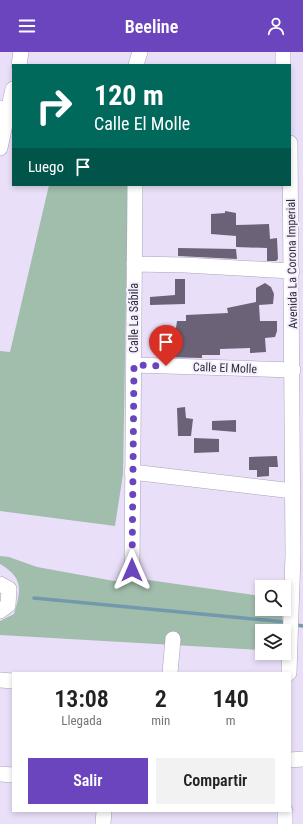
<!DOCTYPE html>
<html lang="es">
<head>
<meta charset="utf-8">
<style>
	body { margin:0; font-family:"Roboto Condensed",sans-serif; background:#f2f2f2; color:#222; height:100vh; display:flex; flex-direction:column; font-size:15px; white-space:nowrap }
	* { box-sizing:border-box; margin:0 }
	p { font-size:13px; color:#767676 }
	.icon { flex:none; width:22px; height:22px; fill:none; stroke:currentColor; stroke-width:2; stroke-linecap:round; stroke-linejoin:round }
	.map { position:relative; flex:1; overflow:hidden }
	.side { position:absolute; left:12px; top:620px; width:279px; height:140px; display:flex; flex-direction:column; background:#fff; border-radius:0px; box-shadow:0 2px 6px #0003 }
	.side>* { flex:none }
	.top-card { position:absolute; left:12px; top:12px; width:279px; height:122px; border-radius:0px; box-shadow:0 2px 6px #0003; background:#00695c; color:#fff; overflow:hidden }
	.buttons { position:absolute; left:255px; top:528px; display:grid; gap:8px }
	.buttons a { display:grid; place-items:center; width:36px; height:36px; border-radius:0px; background:#fff; box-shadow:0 2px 6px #0003; font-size:20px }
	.pin { position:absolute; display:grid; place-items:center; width:34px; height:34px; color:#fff; margin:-41px -17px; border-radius:50% 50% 50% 0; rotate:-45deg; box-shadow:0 0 4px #0007 }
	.pin .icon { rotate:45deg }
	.me { position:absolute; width:44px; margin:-22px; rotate:0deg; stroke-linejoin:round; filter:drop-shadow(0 0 3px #0008) }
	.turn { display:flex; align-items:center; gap:14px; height:84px; padding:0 16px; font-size:18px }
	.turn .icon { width:52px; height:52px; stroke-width:2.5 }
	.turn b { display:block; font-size:28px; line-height:34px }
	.then { display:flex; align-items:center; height:38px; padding:0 16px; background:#0003; gap:8px; font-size:15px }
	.eta { display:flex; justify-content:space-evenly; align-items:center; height:68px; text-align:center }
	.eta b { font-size:24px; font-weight:600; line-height:28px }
	.button { display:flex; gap:8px; margin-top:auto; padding:8px 16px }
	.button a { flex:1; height:46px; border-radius:0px; background:#6b45be; color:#fff; font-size:16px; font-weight:600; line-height:46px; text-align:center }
	.button a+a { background:#f2f2f2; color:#222 }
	header { display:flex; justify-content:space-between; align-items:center; height:52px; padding:0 16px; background:#6b45be; color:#fff; font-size:18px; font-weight:600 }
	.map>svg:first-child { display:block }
	.green { fill:#a1bdac }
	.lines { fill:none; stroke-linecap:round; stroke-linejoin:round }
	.stream { stroke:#7299ac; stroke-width:3.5 }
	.building { fill:#6b6278 }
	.minor-casing { stroke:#aba1b9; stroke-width:16 }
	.minor { stroke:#fff; stroke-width:15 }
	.route { stroke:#6b45be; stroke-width:7; stroke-dasharray:0 12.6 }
	.labels { text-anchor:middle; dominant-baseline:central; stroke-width:4; stroke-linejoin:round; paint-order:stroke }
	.street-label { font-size:12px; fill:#332f39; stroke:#f5efff }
</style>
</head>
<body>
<header><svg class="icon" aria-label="menu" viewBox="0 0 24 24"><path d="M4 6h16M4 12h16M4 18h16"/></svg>Beeline<svg class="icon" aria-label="person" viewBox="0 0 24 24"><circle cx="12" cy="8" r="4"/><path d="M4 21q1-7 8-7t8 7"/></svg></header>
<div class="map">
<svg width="303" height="772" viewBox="0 0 303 772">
	<rect width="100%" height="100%" fill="#eadff9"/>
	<!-- green -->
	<path class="green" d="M49,133H128L123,422L115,474L0,459V299L10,300Z
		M0,504L9,505L37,515L114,529L141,527L262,544V557H282L283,579H262V598L0,583V569L14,562C21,538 24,526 0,512Z"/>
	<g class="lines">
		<!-- stream -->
		<path class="stream" d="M34,546L285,570
			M297,573L303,574"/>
	</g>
	<!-- building -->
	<path class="building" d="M225,159L236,161V173L269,172L270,187L277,186L278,207L276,209H267V196L236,195V184L211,182V162L225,161Z
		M178,196L236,197L237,207L178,204Z
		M175,227H185V252L150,253V245L175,243Z
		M265,231L271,235L274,242L273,252L259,253L260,269H277V279L275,285L265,286L266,300L250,301V296L220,297V303H202V306L161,305V297H163L161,278L176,276L177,269H186V263L228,261L227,256L256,250V236Z
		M185,355L186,366L193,367L191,384H178L177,356Z
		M236,368V380L212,378V369Z
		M194,386L219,387V400L194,401Z
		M277,404L278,415H269V424L257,425V418H249V405Z"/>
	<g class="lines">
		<!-- minor casing -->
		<g class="minor-casing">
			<path id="minor" d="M283,0V13
				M19,13L21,0
				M136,13L140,0
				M0,56L6,68L0,96
				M6,68L13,37
				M134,212L185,213L292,219
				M134,313L293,318
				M132,420L293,439
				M132,518L135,133
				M0,532L9,537L8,553L0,559
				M170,621L173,587
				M289,621L293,502L290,91
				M0,628L13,629
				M290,708L303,707
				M0,722L13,723
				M285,759V772
				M103,772L104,759"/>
		</g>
		<!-- minor -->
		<use href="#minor" class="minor"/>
	</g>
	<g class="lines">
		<!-- route -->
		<path class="route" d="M132,518L134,313L166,314"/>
	</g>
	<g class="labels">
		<!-- street labels -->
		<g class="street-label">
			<text transform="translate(292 212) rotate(-91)">Avenida La Corona Imperial</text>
			<text transform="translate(134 266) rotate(-90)">Calle La Sábila</text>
			<text transform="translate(225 316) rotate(2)">Calle El Molle</text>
		</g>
	</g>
</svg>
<div class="buttons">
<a><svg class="icon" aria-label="search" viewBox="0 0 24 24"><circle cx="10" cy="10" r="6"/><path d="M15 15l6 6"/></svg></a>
<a><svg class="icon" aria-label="layers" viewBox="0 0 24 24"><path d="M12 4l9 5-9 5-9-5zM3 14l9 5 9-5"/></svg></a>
</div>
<div class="pin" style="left:166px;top:314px;background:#d93025"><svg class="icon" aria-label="arrive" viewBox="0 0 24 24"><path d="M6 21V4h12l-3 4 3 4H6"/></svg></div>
<svg class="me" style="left:132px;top:518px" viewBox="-20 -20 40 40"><path d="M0-17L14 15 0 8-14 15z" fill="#6b45be" stroke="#fff" stroke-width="4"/></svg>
<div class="top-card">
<div class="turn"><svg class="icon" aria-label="right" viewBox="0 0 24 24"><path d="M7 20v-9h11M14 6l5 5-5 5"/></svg><div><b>120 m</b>Calle El Molle</div></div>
<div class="then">Luego<svg class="icon" aria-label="arrive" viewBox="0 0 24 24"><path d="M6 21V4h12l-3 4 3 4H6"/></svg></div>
</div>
<section class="side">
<div class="eta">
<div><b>13:08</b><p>Llegada</p></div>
<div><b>2</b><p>min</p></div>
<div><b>140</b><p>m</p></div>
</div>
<div class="button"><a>Salir</a><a>Compartir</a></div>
</section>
</div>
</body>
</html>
